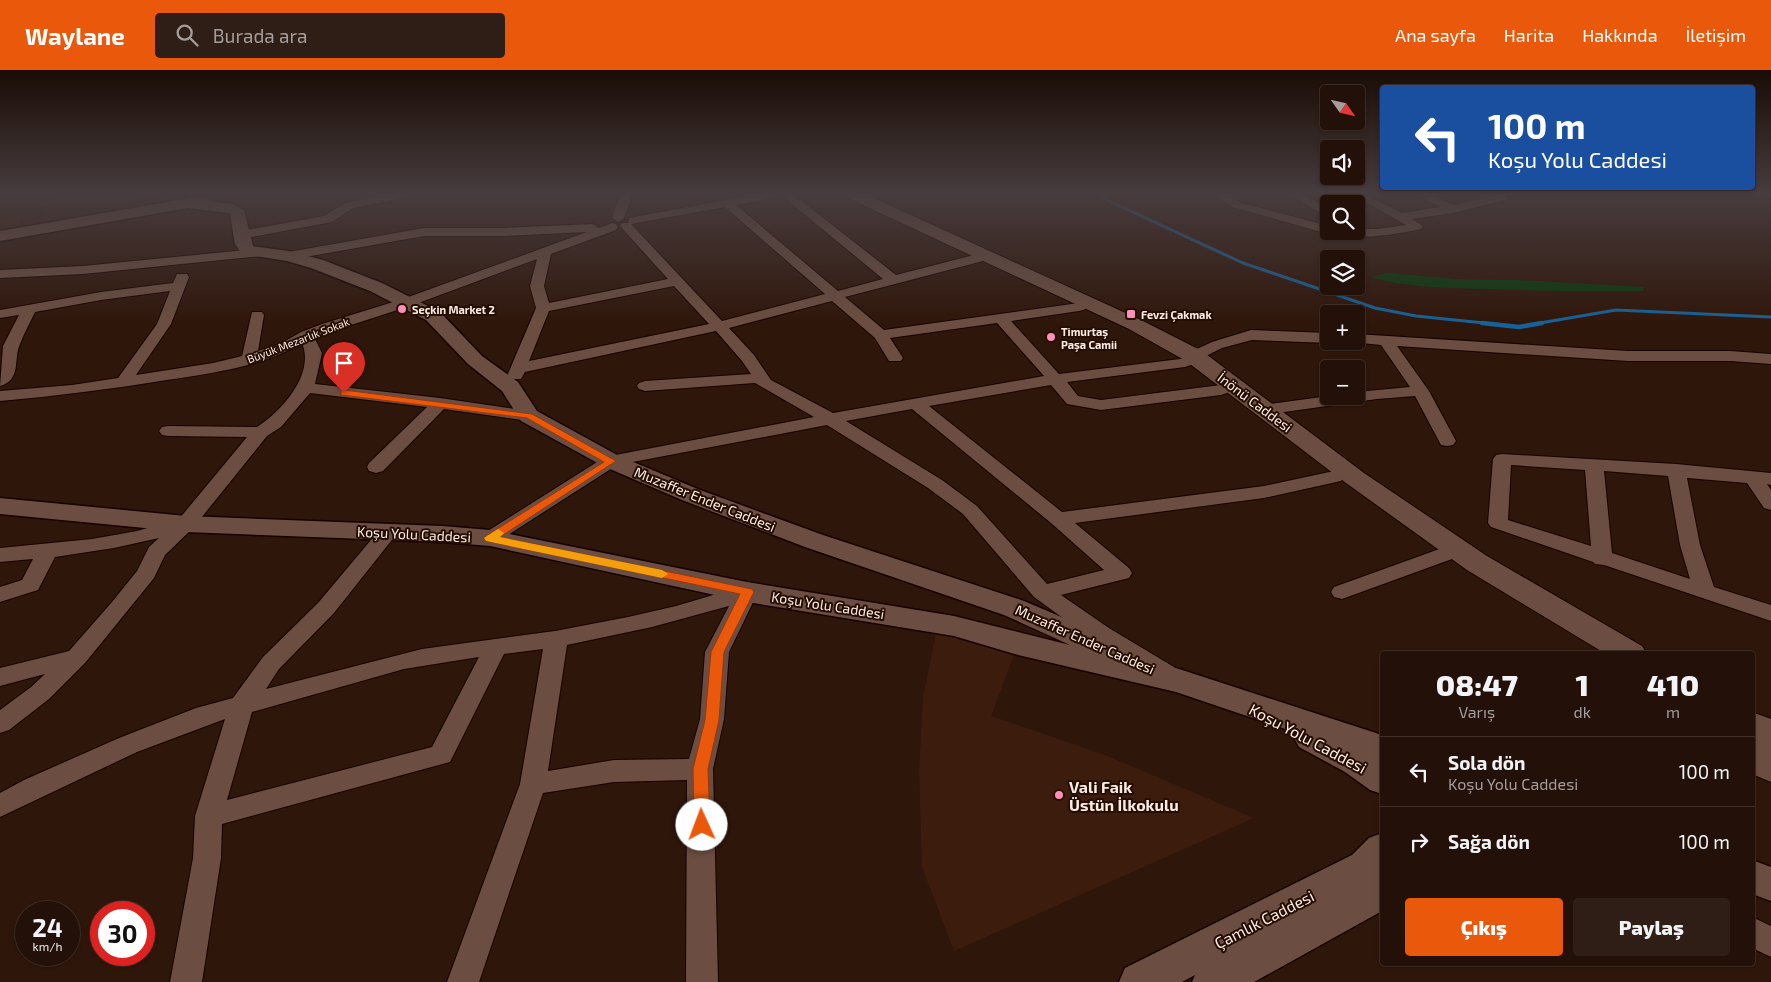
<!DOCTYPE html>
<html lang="tr">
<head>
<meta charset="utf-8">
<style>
	body { margin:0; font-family:"Exo 2",sans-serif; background:#2f1e16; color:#f1f3f6; height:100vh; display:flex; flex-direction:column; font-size:19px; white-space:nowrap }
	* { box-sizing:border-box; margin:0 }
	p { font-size:16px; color:#a39d9c }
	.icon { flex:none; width:28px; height:28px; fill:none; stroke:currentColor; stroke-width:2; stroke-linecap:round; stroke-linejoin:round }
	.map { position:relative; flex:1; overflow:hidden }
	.details { position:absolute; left:1380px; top:581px; width:375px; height:315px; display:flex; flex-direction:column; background:#231008; border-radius:5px; box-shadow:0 1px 4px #0004,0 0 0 1px #403029 }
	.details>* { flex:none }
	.banner { position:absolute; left:1380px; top:15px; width:375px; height:105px; border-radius:5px; box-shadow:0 1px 4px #0004,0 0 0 1px #403029; background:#1a4fa0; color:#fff; overflow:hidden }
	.needle { width:32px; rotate:124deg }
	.fabs { position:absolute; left:1320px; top:15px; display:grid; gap:10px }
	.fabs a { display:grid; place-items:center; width:45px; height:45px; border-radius:5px; background:#231008; box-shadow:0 1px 4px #0004,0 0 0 1px #403029; font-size:25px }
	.speed { position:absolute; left:15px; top:831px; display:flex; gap:10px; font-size:25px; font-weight:700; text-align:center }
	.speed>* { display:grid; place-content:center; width:65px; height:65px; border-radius:50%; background:#231008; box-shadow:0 1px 4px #0004,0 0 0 1px #403029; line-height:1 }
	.speed small { font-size:12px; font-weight:400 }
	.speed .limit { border:8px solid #d22; background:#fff; color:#111 }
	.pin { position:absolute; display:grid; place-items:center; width:42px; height:42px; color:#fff; margin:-51px -21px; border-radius:50% 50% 50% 0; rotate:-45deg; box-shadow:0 0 5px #0007 }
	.pin .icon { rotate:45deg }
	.me { position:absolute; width:55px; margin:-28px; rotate:358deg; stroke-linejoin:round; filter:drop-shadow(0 0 4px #0008) }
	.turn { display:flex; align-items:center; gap:18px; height:105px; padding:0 25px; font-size:22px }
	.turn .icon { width:65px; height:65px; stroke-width:2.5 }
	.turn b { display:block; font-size:35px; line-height:42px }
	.eta { display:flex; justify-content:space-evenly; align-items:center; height:85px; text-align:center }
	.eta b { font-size:30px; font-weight:800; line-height:35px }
	.primary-button { display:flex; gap:10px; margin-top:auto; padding:10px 25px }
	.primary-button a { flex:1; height:58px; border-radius:5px; background:#ea580c; color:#fff; font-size:20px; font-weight:800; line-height:58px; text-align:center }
	.primary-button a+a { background:#2f1e16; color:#f1f3f6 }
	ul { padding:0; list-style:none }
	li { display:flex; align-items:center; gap:15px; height:70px; padding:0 25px; border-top:1px solid #403029 }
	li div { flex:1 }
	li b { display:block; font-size:19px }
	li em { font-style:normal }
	header { display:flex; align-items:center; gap:30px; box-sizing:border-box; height:70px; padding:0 25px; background:#ea580c; color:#fff }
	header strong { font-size:24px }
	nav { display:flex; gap:28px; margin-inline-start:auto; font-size:18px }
	.search { width:350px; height:45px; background:#2f1e16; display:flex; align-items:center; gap:12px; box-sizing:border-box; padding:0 18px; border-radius:5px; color:#a39d9c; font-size:19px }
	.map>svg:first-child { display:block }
	.built { fill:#3c1c0d }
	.green { fill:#0a380e }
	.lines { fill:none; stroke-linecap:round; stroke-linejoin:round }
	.stream-far1 { stroke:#166298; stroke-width:3 }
	.stream { stroke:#166298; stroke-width:4.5 }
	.minor-casing { stroke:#160200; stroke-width:2 }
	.tertiary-casing { stroke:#160200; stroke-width:3 }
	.secondary-casing { stroke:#160200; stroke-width:2 }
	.minor { fill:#6b4e41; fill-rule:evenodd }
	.tertiary { fill:#6b4e41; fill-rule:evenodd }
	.secondary { fill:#6b4e41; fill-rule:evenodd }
	.route { fill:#ea580c; stroke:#983908 }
	.slow { fill:#f59e0b }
	.poi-dot { fill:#ff8eb9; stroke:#240d03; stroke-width:2 }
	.labels { text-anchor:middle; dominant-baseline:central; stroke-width:4; stroke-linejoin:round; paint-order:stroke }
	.far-poi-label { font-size:11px; font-weight:bold; fill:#fdebe3; stroke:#240d03; text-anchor:start }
	.far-street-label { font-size:11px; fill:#fdebe3; stroke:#240d03 }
	.street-label { font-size:14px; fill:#fdebe3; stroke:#240d03 }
	.near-street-label { font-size:16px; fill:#fdebe3; stroke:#240d03 }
	.near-poi-label { font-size:16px; font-weight:bold; fill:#fdebe3; stroke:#240d03; text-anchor:start }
</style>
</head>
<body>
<header>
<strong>Waylane</strong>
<div class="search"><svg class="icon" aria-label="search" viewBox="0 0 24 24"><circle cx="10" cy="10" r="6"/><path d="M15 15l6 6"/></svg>Burada ara</div>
<nav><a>Ana sayfa</a><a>Harita</a><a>Hakkında</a><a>İletişim</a></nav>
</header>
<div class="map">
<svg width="1771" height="912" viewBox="0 0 1771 912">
	<rect width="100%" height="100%" fill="#2f160a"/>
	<!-- built -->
	<path class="built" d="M83,125H138V129L46,144V136L0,144V138Z
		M159,125H171L176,132L0,163V150L21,147L20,155L160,132Z
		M938,553L1018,574L991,646L1105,685L1254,748L954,881L922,797L919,701L923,627Z"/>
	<!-- green -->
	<path class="green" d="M1387,203L1457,209L1518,210L1644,217L1643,221C1591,222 1539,221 1487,219C1447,218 1408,218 1370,207Z"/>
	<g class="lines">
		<!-- stream-far1 -->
		<path class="stream-far1" d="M1096,125L1243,193L1375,238L1416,246L1494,254
			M1534,254L1616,240L1771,247"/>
		<!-- stream -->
		<path class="stream" d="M1482,253L1519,257L1542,253"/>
		<!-- minor casing -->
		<g class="minor-casing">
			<path id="minor" d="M385,125H409L403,128L353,138L332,152L241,169L235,165L241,161L324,146L345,133Z
				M620,125H632L624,148L618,152L612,148Z
				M753,125H777L771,128L736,135L838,221L883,209L781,125H794L896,205L978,184L983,185L985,188L983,191L845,227L884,260L1079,233L1084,234L1086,237L1084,240L1079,241L1011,251L1059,304L1188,288L1186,286L1188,283L1212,272L1251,260L1329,263V271H1334L1329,273L1252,270L1222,278L1200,289L1192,290L1193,292L1191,295L1185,297L1067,312L1078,326L1101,330L1221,315L1227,317L1229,320L1227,323L1221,325L1101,340L1067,334L1051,315L929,336L1062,442L1264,416L1334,401L1341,403L1343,407L1341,411L1264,428L1075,453L1129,498L1132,503L1129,508L1061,525L1109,558L1179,600L1183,606L1179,612L1171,615L1163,612L1093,570L1034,527L963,444L928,418L827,355L617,395L497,472L490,474L483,472L480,468L483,464L605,387L814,347L755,313L645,321L639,319L637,316L639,313L645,311L751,304L742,291L716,261L525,302L521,309H509L507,306L536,238L530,216L537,189L413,235L314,267L322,283L315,314L440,328L529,341L535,342L538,346L535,350L529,351L444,339L383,401L376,403L369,401L367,397L369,393L427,337L310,323L281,357L267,366L193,458L165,485L154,508L85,593L49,629L9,660L0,663V640L31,617L45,604L0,616V598L69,581L112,532L137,501L149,477L159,468L114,478L55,487L38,520L0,532V517L22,510L33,489L0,492V478L92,469L137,461L179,449L247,367L168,366L162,365L159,361L162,357L168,356L257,357C282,341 315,304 302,273C262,297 212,303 167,310C111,319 56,326 0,331V321L72,315L118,308L157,254L170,221L101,230L35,242C30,253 24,263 20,274C13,289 22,310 0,316L3,276L19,245L0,248V240L101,222L173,213L177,204H187L189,207L171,254L136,305L213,293L242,286L252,242H262L264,245L258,281L280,274L301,262L322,254L403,229L587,162L503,166H424L288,190L281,186L283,183L424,158H503L593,154L599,158L612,153L616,154L618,157L616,160L551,184L544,216L549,233L668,209L620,156L622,153H628L629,148ZM725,137L825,224L722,251L631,154ZM674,216L709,254L529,291L549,241ZM832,231L875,268L889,291H901L903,288L890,268L997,253L1044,306L833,343L771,310L754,285L729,258ZM912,339L1051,453L1104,500L1047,514L977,436L942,410L846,351Z
				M1213,125H1227L1241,133L1329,156V161H1356V159H1378L1406,155L1353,125H1367L1402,143L1440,137L1417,125H1432L1454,135L1493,126L1492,125H1505L1508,128L1506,130L1453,143L1412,149L1423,156L1421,159C1404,163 1348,173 1334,161L1329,164L1325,163L1233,137Z
				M1290,125H1304L1321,134H1333H1329V140L1319,142Z
				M257,179L263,183L262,186L83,204L0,208V200L83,196Z
				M1356,264L1628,281H1730L1771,284V294L1730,291H1628L1397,276L1429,321L1456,371L1453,375L1447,376L1441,375L1415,326L1377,329L1263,345L1257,344L1255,340L1257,336L1263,335L1329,326H1356V322L1410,317L1381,275L1351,272L1356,271Z
				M1502,384L1676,394L1771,403V415L1767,414L1771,420V440L1764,438L1747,413L1687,408L1700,475L1714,517L1771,535V551L1604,495L1595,494L1593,492L1491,457L1488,453L1493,389L1496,385ZM1511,395L1585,400L1591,476L1508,450ZM1604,401L1668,406L1680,475L1690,509L1612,483Z
				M388,456L395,458L398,462L395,466L334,543L279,599L266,619L422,579L555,561L628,547L676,536L747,515L755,517L758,522L729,582L724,649L713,699L718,912H686L687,710L614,712L543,723L479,912H447L520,714L543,579L504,584L450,692L222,754L221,788L202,912H170L193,788L195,746L225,649L137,682L0,747V723L24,710L119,668L196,638L233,628L263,587L318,533L381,458ZM729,536L705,582L700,649L689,689L614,690L548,701L567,575L652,557ZM479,587L432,677L227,730L252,642L404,599Z
				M1445,477L1452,479L1455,484L1452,489L1342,529L1334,527L1331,522L1334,517Z
				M1752,847L1771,856V887L1752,878Z"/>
		</g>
		<!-- tertiary casing -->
		<g class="tertiary-casing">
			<path id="tertiary" d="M202,126L207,128L209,131L233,134L244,140L253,176L288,181L323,190L382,213L440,242L482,286L518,312L537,341L619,386L700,420L823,465L1024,531L1134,578L1138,586L1136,590L1179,599L1382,665V724L1370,720L1345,702L1299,677L1294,668L1297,663L1176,622L1018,585L954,566L747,532L490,476L442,472L186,462L0,444V428L186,446L442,456L490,460L747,512L954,546L1070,575L1004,545L805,477L682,430L603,396L521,351L502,321L468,294L426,250L370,221L311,198L287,191L242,184L235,174L230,145L229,143L188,138L0,171V161Z
				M1382,763V841L1254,912H1192L1195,905L1182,912H1119L1125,898L1352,785L1369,768Z
				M1752,790L1771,797V831L1752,824Z"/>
		</g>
		<!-- secondary casing -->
		<g class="secondary-casing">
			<path id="secondary" d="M846,125H867L1143,251L1202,281L1364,403L1487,486L1642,576L1647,584H1606L1467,500L1346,413L1186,291L1129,259L848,128Z
				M1752,642L1771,649V712L1752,704Z"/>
		</g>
		<!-- minor -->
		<use href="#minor" class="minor"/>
		<!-- tertiary -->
		<use href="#tertiary" class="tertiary"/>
		<!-- secondary -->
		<use href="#secondary" class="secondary"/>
	</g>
	<!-- sky -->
	<linearGradient id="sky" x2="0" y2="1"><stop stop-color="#1a0c06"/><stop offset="0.49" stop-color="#473c3e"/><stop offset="1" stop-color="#473c3e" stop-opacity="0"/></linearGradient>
	<rect width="1771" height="253" fill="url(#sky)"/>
	<!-- route -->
	<path class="route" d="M344,320L532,344L616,391L500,467L752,519L754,522L724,582L719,650L708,699L710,755L708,760L702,762L697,760L694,755L693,699L705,650L711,582L740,524L486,471L484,468L486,466L604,392L527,348L341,325V321Z"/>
	<!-- slow -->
	<path class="slow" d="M498,459L504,463L500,467L662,500L668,504L662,508L486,471L484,468Z"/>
	<!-- markers -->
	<g class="poi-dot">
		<circle cx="402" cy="239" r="5"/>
		<rect x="1126" y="239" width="10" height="10" rx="2.5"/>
		<circle cx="1051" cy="267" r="5"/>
		<circle cx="1059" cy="725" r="5"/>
	</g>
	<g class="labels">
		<!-- far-poi labels -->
		<g class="far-poi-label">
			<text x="412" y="239">Seçkin Market 2</text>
			<text x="1141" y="244">Fevzi Çakmak</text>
			<text x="1061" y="261">Timurtaş<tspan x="1061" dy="13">Paşa Camii</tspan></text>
		</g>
		<!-- far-street labels -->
		<g class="far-street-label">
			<text transform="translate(298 270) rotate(-21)">Büyük Mezarlık Sokak</text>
		</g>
		<!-- street labels -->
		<g class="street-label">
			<text transform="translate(1255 332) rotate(37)">İnönü Caddesi</text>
			<text transform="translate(705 429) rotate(22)">Muzaffer Ender Caddesi</text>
			<text transform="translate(414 464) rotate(3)">Koşu Yolu Caddesi</text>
			<text transform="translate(828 535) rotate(9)">Koşu Yolu Caddesi</text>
			<text transform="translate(1085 569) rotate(24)">Muzaffer Ender Caddesi</text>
		</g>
		<!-- near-street labels -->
		<g class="near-street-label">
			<text transform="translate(1308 668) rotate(28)">Koşu Yolu Caddesi</text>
			<text transform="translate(1264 849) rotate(-27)">Çamlık Caddesi</text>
		</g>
		<!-- near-poi labels -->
		<g class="near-poi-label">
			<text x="1069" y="716">Vali Faik<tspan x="1069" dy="18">Üstün İlkokulu</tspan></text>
		</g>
	</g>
</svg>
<div class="fabs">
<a><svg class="needle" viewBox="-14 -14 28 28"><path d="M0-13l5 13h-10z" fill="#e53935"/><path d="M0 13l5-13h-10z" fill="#a39d9c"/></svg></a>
<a><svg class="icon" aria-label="sound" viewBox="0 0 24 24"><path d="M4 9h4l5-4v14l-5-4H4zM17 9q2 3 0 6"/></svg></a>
<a><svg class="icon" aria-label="search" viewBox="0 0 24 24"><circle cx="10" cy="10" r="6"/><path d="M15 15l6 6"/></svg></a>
<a><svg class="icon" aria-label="layers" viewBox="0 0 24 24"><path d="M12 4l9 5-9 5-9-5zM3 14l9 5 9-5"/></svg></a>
<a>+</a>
<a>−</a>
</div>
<div class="speed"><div>24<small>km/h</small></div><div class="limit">30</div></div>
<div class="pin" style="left:344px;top:323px;background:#d93025"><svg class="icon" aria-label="arrive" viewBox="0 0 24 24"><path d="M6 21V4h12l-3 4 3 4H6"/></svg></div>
<svg class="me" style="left:702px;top:755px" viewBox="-20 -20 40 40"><circle r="19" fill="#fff"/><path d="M0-13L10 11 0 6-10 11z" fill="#ea580c"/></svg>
<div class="banner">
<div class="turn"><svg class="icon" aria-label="left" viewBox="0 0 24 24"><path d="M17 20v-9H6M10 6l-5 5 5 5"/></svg><div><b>100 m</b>Koşu Yolu Caddesi</div></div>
</div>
<section class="details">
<div class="eta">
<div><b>08:47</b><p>Varış</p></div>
<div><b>1</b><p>dk</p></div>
<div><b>410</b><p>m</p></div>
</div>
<ul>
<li><svg class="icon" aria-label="left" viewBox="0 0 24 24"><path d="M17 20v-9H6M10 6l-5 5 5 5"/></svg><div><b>Sola dön</b><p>Koşu Yolu Caddesi</p></div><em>100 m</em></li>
<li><svg class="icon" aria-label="right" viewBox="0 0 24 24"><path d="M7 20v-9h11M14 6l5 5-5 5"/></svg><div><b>Sağa dön</b></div><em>100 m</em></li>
</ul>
<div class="primary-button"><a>Çıkış</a><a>Paylaş</a></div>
</section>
</div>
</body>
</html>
